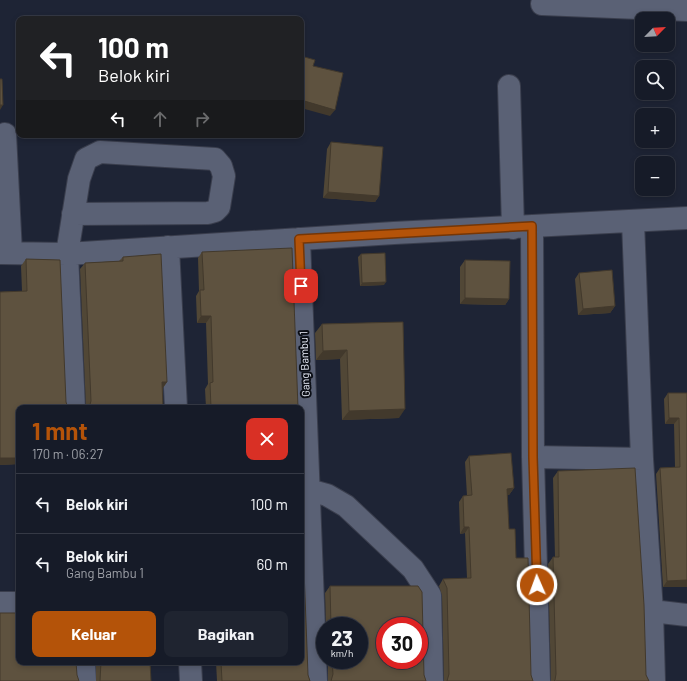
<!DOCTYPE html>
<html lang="id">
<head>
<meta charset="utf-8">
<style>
	body { margin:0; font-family:Barlow,sans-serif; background:#1f2430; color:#f1f3f6; height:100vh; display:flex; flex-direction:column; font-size:15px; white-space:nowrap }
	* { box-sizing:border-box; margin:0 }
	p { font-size:13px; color:#9ea1a8 }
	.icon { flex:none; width:22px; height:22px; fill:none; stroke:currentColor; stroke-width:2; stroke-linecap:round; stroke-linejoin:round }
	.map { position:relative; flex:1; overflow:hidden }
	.details { position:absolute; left:16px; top:405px; width:288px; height:260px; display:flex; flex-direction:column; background:#161b28; border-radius:8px; box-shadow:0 2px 6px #0003,0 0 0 1px #353945 }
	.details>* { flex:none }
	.hud { position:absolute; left:16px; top:16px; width:288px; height:122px; border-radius:8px; box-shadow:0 2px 6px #0003,0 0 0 1px #353945; background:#202124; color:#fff; overflow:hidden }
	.needle { width:26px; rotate:66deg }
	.controls { position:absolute; left:635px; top:12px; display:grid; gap:8px }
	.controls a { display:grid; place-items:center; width:40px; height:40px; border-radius:8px; background:#161b28; box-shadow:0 2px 6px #0003,0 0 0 1px #353945; font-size:20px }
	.speed { position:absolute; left:316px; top:617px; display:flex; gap:8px; font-size:20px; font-weight:700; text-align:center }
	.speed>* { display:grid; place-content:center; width:52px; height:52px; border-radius:50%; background:#161b28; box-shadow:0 2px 6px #0003,0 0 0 1px #353945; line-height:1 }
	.speed small { font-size:10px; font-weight:400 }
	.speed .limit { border:6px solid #d22; background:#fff; color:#111 }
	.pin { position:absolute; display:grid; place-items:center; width:34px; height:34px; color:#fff; margin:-17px; border-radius:8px; box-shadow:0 2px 6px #0006 }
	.me { position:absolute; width:44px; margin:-22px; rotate:358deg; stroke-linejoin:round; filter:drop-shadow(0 0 3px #0008) }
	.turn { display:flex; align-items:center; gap:14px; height:84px; padding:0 16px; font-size:18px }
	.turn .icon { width:52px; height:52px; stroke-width:2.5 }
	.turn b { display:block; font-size:28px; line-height:34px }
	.lanes { display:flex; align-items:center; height:38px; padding:0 16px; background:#0003; justify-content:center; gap:20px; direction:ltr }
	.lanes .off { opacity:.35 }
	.round { display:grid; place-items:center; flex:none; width:42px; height:42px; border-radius:8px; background:#1f2430 }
	.summary { display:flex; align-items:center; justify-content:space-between; height:68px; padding:0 16px }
	h1 { font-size:24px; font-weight:700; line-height:30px; color:#b45309 }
	.action { display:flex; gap:8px; margin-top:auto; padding:8px 16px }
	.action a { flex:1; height:46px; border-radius:8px; background:#b45309; color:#fff; font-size:16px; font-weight:700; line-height:46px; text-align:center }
	.action a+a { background:#1f2430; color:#f1f3f6 }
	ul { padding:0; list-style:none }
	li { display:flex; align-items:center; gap:12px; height:60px; padding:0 16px; border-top:1px solid #353945 }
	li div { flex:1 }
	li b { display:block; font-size:15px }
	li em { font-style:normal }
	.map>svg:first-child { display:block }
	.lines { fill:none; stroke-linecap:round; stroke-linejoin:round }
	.minor-casing { stroke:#3a3e4d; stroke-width:24 }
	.minor { stroke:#5a6175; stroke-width:22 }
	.wall { fill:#514736 }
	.shaded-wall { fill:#42392c }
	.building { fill:#5e523f; stroke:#42392c; fill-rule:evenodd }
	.route-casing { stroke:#753606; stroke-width:10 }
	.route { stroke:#b45309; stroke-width:7 }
	.labels { text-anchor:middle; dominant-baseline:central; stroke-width:4; stroke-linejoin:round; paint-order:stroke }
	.street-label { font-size:11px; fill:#eaeefa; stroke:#0b0e15 }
</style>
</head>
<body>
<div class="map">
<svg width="687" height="681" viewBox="0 0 687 681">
	<rect width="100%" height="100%" fill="#1e2435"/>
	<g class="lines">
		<!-- minor casing -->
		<g class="minor-casing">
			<path id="minor" d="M542,4L687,10
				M509,86L513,228
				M5,134L11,253
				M73,214L208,213L215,211L219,207L224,176L221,166L215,159L100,152L86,159L79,179L67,254L74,408
				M633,221L642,459L652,611L687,615
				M532,227L533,457L539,681
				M299,239L316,681
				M168,247L176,408
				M0,253L67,254L394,233L687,218
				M533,457L642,459
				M309,490L327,495L346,506L413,569L430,595L432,681
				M0,603H19
				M652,611L654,681
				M84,662L85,681
				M190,662L191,681"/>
		</g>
		<!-- minor -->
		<use href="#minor" class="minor"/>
	</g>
	<!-- wall -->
	<path class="wall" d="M331,142L379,196L375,202L323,198L327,149Z
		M202,252L298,408H206L205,389L208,384L206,323H197L196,296L199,291L198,258Z
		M361,254L384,285L360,286L358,257Z
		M123,257L167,382L163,388V408H86L80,269L85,263L119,261Z
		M26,259L60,260L19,408V464L0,465V292L22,291L21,266Z
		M465,260L509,299L505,305L460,304V267Z
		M579,273L615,306L610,313L578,315L575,279Z
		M403,322L399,418L342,420L340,359L316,360L315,333L322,324Z
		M668,393H687V587H663L656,474L660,468L675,467L674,424H665L664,399Z
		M469,456L514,488L509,495H507L509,529L516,558L531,675L533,681H444L442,595L439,586L443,579L467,578L465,533L460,534L459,502L463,496H467L465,462Z
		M558,471L646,675L649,681H551L548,564L553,557H555L553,478Z
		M330,586L424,675L426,681H328V660H359V626H326L325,593Z
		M96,662H150L151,681H96Z
		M216,662H301L308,675L310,681H217Z"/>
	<!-- shaded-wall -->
	<path class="shaded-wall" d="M301,100L335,110L330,116L301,108Z
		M0,105H3L0,110Z
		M328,192L379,196L375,202L323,198Z
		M386,282L384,285L360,286L362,283Z
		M465,298L509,299L505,305L460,304Z
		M615,306L610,313L578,315L583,309Z
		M201,316H211L206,323H197Z
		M347,350L340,359L316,360L323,351Z
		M162,382H167L162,389Z
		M405,409L399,418L342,420L349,411Z
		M669,418H679L674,424H665Z
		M0,458H19V464L0,465Z
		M514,488L509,495H502L507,489Z
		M464,527H469L465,533L460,534Z
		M687,580V587H663L667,581Z"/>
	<!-- building -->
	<path class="building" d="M301,56L315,60L313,66L343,73L335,110L301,100Z
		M0,79H2L3,105H0Z
		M331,142L383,147L379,196L328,192Z
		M292,248L298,408H211L210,383L213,382L211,316H201L200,290H204L202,252Z
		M385,253L386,282L362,283L361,254Z
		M161,254L167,382H162L163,408H89L91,401L85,263L123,261V257Z
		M26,259L60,260L66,402L68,408H19V458H0V292L27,291Z
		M465,260L510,261L509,299L465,298Z
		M612,270L615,306L583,309L579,273Z
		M403,322L405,409L349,411L347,350L323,351L322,324Z
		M668,393H687V580L667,581L660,468L680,467L679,418H669Z
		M511,453L514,488L507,489L509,529H515L516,558H528L531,675L533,681H447L449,674L447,588L443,579L471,578L469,527H464L463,496L472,495L469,456Z
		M635,468L644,605L646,675L649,681H554L555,680L556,674L553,557H559L558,471Z
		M301,491L308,675L310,681H222L221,662H301Z
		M330,586H418L422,592L424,675L426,681H331L333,674L332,660H359V626H331ZM385,626H419V660H385Z
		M0,613H19V662H76L77,675L79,681H0Z
		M101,662H150L151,681H100Z"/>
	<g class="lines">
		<!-- route casing -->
		<g class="route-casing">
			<path id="route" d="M301,286L299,239L532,226L533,457L537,585"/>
		</g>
		<!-- route -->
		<use href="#route" class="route"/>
	</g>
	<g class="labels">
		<!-- street labels -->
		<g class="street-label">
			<text transform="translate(304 364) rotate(-92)">Gang Bambu 1</text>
		</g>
	</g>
</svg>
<div class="controls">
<a><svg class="needle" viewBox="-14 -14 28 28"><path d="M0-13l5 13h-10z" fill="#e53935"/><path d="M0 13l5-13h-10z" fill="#9ea1a8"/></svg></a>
<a><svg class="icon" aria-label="search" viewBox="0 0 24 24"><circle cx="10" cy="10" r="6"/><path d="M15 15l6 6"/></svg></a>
<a>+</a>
<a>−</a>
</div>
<div class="speed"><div>23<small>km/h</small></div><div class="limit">30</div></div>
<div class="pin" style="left:301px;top:286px;background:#d93025"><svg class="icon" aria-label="arrive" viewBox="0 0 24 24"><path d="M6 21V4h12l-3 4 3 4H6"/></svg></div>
<svg class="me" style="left:537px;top:585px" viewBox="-20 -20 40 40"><circle r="17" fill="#b45309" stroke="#fff" stroke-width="3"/><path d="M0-11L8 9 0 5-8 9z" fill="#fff"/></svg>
<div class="hud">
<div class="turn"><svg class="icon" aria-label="left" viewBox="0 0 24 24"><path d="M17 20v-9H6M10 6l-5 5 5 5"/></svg><div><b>100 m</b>Belok kiri</div></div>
<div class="lanes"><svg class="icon" aria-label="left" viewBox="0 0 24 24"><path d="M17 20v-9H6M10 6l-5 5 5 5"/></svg><svg class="icon off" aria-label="ahead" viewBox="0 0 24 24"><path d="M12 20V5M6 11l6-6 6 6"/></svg><svg class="icon off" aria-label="right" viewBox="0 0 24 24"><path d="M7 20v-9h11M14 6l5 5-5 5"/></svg></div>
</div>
<section class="details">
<div class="summary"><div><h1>1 mnt</h1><p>170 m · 06:27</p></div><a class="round" style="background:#d93025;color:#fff"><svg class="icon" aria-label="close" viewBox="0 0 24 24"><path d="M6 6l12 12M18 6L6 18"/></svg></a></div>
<ul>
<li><svg class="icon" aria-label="left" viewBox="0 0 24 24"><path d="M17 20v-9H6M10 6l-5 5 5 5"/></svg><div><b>Belok kiri</b></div><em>100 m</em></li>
<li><svg class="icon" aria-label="left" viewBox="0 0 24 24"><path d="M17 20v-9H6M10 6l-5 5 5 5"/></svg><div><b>Belok kiri</b><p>Gang Bambu 1</p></div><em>60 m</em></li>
</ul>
<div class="action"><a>Keluar</a><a>Bagikan</a></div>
</section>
</div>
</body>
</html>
